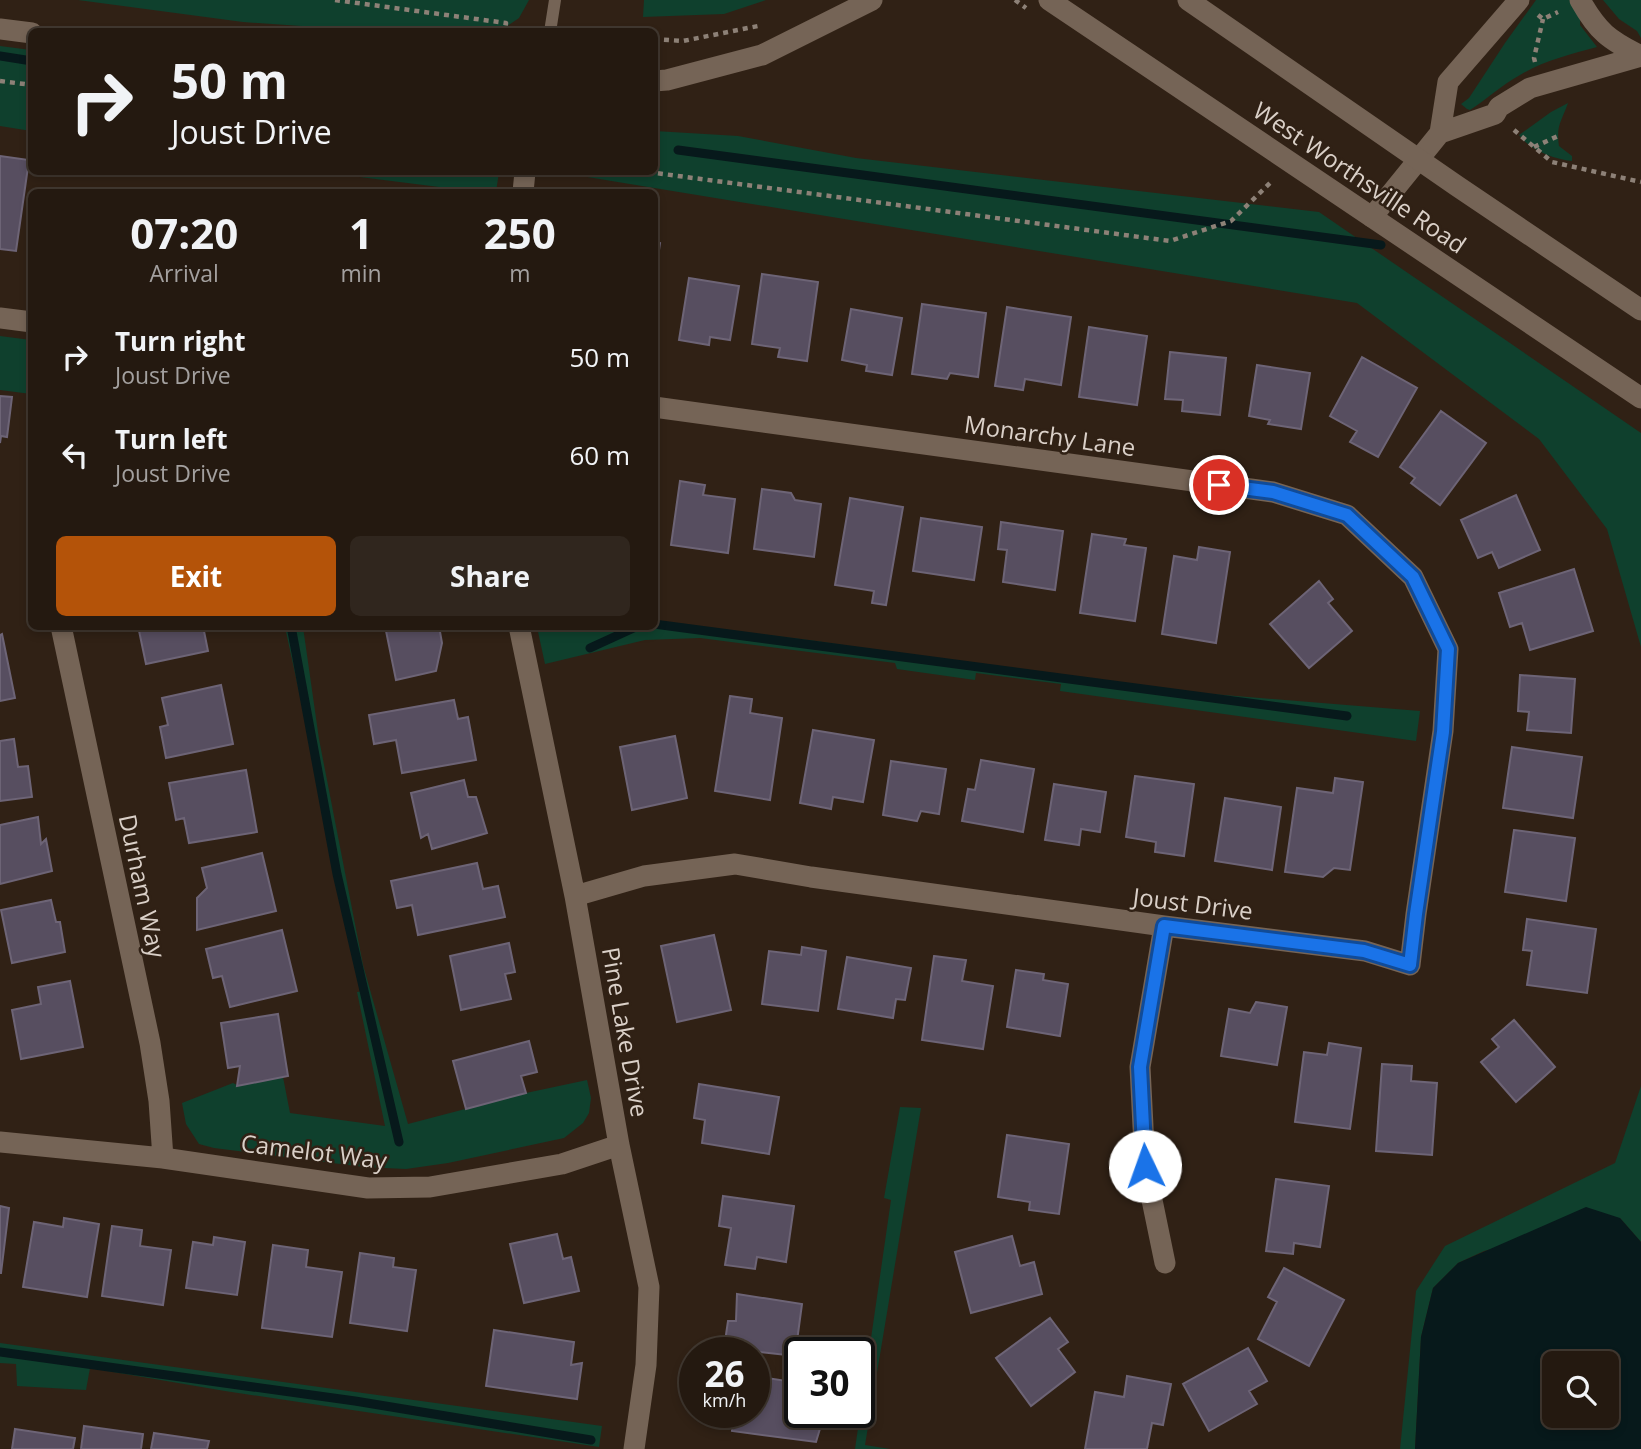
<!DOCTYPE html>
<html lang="en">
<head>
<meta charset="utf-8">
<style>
	body { margin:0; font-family:"Open Sans",sans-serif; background:#30261e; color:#f1f3f6; height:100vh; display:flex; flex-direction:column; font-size:26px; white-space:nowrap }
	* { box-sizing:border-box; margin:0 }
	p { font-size:23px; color:#a3a09f }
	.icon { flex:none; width:38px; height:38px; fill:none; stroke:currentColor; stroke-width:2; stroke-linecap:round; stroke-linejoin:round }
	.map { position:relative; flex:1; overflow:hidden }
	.details { position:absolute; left:28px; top:189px; width:630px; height:441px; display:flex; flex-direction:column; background:#241910; border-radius:10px; box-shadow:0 4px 10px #0003,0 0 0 2px #413830 }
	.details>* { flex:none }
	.hud { position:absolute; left:28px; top:28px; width:630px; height:147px; border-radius:10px; box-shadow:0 4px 10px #0003,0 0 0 2px #413830; background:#241910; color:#f1f3f6; overflow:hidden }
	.controls { position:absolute; left:1542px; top:1351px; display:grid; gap:14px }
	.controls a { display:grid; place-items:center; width:77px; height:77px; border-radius:10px; background:#241910; box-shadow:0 4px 10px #0003,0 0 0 2px #413830; font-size:35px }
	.speed { position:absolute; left:679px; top:1337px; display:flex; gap:14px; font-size:35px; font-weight:700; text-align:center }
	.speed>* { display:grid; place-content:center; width:91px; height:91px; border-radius:50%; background:#241910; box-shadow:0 4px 10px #0003,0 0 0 2px #413830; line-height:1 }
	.speed small { font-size:18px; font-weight:400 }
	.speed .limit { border:4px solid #111; border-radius:10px; background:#fff; color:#111 }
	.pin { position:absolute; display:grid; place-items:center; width:60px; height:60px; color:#fff; margin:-30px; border:4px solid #fff; border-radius:50%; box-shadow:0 2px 7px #0007 }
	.me { position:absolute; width:77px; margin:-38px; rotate:357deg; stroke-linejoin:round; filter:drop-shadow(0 0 5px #0008) }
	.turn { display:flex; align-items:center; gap:24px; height:147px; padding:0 28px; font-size:32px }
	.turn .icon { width:91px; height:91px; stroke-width:2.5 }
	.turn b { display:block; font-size:49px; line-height:60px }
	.eta { display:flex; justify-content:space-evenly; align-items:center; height:119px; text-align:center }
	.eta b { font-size:42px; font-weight:700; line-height:49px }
	.button { display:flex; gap:14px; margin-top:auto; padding:14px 28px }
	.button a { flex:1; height:80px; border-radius:10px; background:#b45309; color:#fff; font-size:28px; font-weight:700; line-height:80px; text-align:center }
	.button a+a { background:#30261e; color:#f1f3f6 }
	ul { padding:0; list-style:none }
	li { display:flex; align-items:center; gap:21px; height:98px; padding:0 28px }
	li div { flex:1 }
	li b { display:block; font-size:26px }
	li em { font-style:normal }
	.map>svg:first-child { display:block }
	.green { fill:#0f402d }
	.water { fill:#07191b; fill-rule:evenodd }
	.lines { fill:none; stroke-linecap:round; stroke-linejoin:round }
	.stream { stroke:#07191b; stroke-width:9 }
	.building { fill:#574e60; stroke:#6d6476; stroke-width:2 }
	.path { stroke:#8d8177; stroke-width:4.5; stroke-dasharray:5 5; stroke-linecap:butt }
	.service { stroke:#756456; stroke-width:12 }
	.minor { stroke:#756456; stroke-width:21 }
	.secondary { stroke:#756456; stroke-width:21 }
	.route-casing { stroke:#114b97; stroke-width:18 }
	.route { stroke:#1a73e8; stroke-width:12 }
	.labels { text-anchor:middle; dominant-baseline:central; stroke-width:5; stroke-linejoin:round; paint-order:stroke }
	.street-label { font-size:24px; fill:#dad0c8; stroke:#302115 }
</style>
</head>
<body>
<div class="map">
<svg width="1641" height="1449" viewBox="0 0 1641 1449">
	<rect width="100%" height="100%" fill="#302115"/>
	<!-- green -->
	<path class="green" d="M78,0H529L519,18L500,31L389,32L243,22Z
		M644,0H766L724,14L643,17Z
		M1536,0H1579L1581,2L1580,25L1597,47C1571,54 1543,61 1520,75C1503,84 1487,99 1470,110L1467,109L1461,104L1469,98L1505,43Z
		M1603,0H1641V38L1637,31L1619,19Z
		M0,46L31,50V131L0,126Z
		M1568,103C1561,123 1556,125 1559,146L1572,156V161C1554,159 1530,150 1519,135L1551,112Z
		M655,131L738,136L856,158L1319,212L1641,433V647L1607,529L1539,439L1357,303L569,174V172H654Z
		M320,172H499L496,192H479Z
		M0,336L31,340V394L0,390Z
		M655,621L816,641L1048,676L1212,694L1420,711L1416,741L1060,691L1061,684L976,673L975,680L897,669L895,663L700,638L645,640L545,664L537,627L654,626Z
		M285,627H303L319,739L363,965L408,1124L526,1093L587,1080L591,1098L589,1113L583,1123L564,1138L448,1163L406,1169L364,1167L214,1148L199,1144L186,1124L182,1103L233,1083L237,1085L283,1077L290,1113L385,1126L357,992L364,991Z
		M1641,1086V1242L1620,1218L1484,1251L1458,1263L1433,1288L1421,1337L1415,1449H1400L1416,1291L1445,1246L1615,1163Z
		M900,1107L921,1108L865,1445L890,1449H855L891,1200L884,1198Z
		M0,1343L602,1426L599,1447L225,1391L90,1368L86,1390L17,1386L16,1364L0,1363Z"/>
	<!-- water -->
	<path class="water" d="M1586,1207L1620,1218L1641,1242V1449H1415L1421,1337L1433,1288L1458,1263ZM1554,1363H1606V1416H1554Z"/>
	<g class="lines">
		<!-- stream -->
		<path class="stream" d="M0,56L32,61
			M678,150L1381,245
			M654,624L1347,716
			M291,626L337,874L399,1142
			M590,648L638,626
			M0,1352L355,1401L591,1440"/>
	</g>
	<!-- building -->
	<path class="building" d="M0,156L29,160L16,251L0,249Z
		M654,242L660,243L654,286Z
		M762,274L818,282L807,361L778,357L780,348L752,344Z
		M689,278L739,286L730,340L710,337L709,345L679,340Z
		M922,304L986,313L978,377L950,373L947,379L912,374Z
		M1007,307L1071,317L1061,385L1025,379L1023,390L995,386Z
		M851,309L902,318L892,375L866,371L867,365L842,360Z
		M1089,327L1147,336L1137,405L1079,397Z
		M1170,352L1226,358L1220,415L1182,411L1183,400L1165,399Z
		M1362,357L1417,388L1378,457L1350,442L1357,431L1330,416Z
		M1257,365L1310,373L1301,429L1268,424L1270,420L1249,416Z
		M0,396L12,397L7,437L1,436L0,443Z
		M1441,411L1486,443L1440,505L1411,483L1415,478L1400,467Z
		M680,481L705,485L703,495L735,499L728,553L671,545Z
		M762,489L791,493L795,500L821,504L814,557L754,549Z
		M1516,495L1540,550L1499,568L1492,552L1478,558L1461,520Z
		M850,498L903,507L886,605L872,603L874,591L835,585Z
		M921,518L982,527L974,580L913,571Z
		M1001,522L1063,531L1055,590L1003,582L1007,550L998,549Z
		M1092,534L1126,539L1124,545L1146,548L1135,621L1080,613Z
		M1199,547L1230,552L1216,643L1162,634L1174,556L1197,560Z
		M1574,569L1593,631L1530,650L1522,623L1510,627L1499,593Z
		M1319,581L1333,599L1328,603L1352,631L1309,668L1270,624Z
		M138,626H203L208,651L146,664Z
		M385,626H439L442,643L436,671L396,680Z
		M2,634L15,698L0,701V635Z
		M1520,675L1575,679L1571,733L1527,730L1529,712L1518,711Z
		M221,685L233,744L166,758L160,727L168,725L162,698Z
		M730,696L752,699L750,713L782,718L770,800L715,791Z
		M454,700L458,719L468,717L476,760L402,773L396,740L374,744L369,715Z
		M813,730L874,740L863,802L833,797L831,809L800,803Z
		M675,736L687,798L632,810L620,747Z
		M14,739L18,767L28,766L32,797L0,801V741Z
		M1512,747L1582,757L1573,818L1503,808Z
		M981,760L1034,769L1023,832L962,821L968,789L975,790Z
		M891,761L946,769L939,814L921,811L917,821L883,815Z
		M246,770L257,832L189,843L184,818L176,820L169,783Z
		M1135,776L1194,784L1184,856L1155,852L1156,842L1126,837Z
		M1335,778L1363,782L1350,870L1334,868L1323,877L1285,872L1297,788L1333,793Z
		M464,780L468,797H476L487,833L432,849L428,834L421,838L411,793Z
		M1054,784L1106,792L1100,832L1081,829L1079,845L1045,840Z
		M1225,798L1281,807L1272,870L1215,861Z
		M38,817L41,844L46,839L52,871L0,884V825Z
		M1514,830L1575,838L1566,901L1505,892Z
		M262,853L276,911L197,930V898L207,888L202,868Z
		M477,863L483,889L498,886L505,917L418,935L412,905L397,908L391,881Z
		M51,900L56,922H60L65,952L12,963L1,910Z
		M1527,919L1596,929L1587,993L1527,985L1532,951L1523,950Z
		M282,930L297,991L230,1007L222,976L213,978L206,949Z
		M714,935L731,1010L677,1022L661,946Z
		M509,943L515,972L505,974L511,999L461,1010L450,956Z
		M802,947L826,951L818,1011L762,1004L769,951L801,955Z
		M934,956L966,960L962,981L993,986L983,1049L922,1040Z
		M847,957L911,968L905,1000L896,999L893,1018L838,1009Z
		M1016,970L1044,974L1043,980L1068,984L1060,1036L1007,1027Z
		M70,981L83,1047L21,1059L12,1010L41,1004L38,987Z
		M1256,1002L1287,1007L1277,1065L1221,1056L1229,1009L1250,1013Z
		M278,1014L288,1076L237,1086L240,1066L228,1068L221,1023Z
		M1514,1020L1555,1067L1516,1102L1481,1062L1499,1047L1492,1039Z
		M529,1041L537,1072L521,1076L526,1093L466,1109L453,1061Z
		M1329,1043L1361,1048L1350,1129L1295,1122L1304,1052L1327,1055Z
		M1382,1064L1412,1066L1411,1081L1437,1083L1432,1155L1376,1151Z
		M699,1084L779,1097L769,1154L702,1143L705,1120L694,1118Z
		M1007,1135L1069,1144L1059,1214L1029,1210L1030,1202L998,1197Z
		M1276,1179L1329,1186L1320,1247L1294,1243L1293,1254L1266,1251Z
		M723,1196L794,1206L786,1262L757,1257L755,1269L725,1265L731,1228L719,1226Z
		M0,1206L9,1208L1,1273H0Z
		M64,1218L99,1224L87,1297L23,1287L34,1222L63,1227Z
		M112,1226L142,1230L140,1246L171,1250L163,1305L102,1296Z
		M557,1234L563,1259L571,1257L579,1291L524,1303L510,1244Z
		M1012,1236L1020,1266L1034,1262L1042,1294L971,1313L955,1252Z
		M214,1237L245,1242L237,1295L186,1288L193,1242L213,1245Z
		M273,1245L308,1250L306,1267L342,1272L332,1337L262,1328Z
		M360,1253L394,1258L393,1267L416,1270L407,1331L350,1323Z
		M1284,1268L1344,1300L1309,1366L1258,1339L1277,1302L1268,1297Z
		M737,1294L802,1304L795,1356L724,1348L728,1321H736Z
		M1050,1318L1068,1342L1058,1349L1075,1372L1031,1406L996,1358Z
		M494,1330L574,1342L571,1365L582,1363L577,1399L486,1386Z
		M1248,1348L1267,1381L1249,1391L1257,1404L1209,1431L1183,1384Z
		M754,1376L800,1383V1412H807L806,1419L822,1422L816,1442L732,1431L734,1412H754Z
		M1127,1376L1171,1384L1163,1425L1152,1423L1147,1449H1085L1095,1392L1124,1397Z
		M84,1426L143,1434L141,1449H81Z
		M15,1429L75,1438L73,1449H12Z
		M154,1433L209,1441L207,1449H151Z"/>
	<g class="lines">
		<!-- path -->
		<path class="path" d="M335,0L506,23L505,32
			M1015,0L1026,8
			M1538,15L1543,19L1558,12
			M577,31L581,32
			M654,39L683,41L758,26
			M1535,62L1534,58L1543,19
			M0,81L32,85
			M1514,130L1552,162L1641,182
			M1534,147L1558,136
			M648,172L1170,241L1231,221L1272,181"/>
		<!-- service -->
		<path class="service" d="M550,32L555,0"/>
		<!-- minor -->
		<path class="minor" d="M1580,0C1598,32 1609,40 1641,56
			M1440,133L1495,114L1499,107L1530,88L1641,56
			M523,192L525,172
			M1372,217L1440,133L1448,82L1519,0
			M0,318L32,322
			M61,626L150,1043L159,1101L163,1158
			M519,626L575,896L619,1145L649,1287L646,1365L634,1449
			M575,896L644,876L735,864L811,877L1164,926L1365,951L1410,965L1416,914L1443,731L1448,649L1413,577L1347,515L1273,492L654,407
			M1164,926L1140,1067L1145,1166L1165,1263
			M0,1142L163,1158L368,1188L430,1187L562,1164L619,1145"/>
		<!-- secondary -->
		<path class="secondary" d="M1049,0L1641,398
			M1188,0L1457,186L1641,310
			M0,29L32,33
			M654,81L667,80L762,55L872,0"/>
	</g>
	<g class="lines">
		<!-- route casing -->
		<g class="route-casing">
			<path id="route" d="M1145,1166L1140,1067L1164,926L1364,951L1410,965L1416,914L1443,732L1448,649L1413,577L1347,515L1273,492L1219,485"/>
		</g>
		<!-- route -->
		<use href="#route" class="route"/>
	</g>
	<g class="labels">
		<!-- street labels -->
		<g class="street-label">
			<text transform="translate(1360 177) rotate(34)">West Worthsville Road</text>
			<text transform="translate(1050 435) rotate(8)">Monarchy Lane</text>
			<text transform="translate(143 886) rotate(78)">Durham Way</text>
			<text transform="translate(1193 903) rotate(7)">Joust Drive</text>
			<text transform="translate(626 1032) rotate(80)">Pine Lake Drive</text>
			<text transform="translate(314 1151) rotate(7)">Camelot Way</text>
		</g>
	</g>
</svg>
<div class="controls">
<a><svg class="icon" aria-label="search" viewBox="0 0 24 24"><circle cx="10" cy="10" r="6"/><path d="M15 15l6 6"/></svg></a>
</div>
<div class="speed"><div>26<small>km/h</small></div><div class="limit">30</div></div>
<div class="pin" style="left:1219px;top:485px;background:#d93025"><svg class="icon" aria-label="arrive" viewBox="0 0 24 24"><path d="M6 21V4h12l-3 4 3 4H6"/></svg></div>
<svg class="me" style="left:1145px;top:1166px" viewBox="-20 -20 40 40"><circle r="19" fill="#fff"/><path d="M0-13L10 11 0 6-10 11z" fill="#1a73e8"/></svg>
<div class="hud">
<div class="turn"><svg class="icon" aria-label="right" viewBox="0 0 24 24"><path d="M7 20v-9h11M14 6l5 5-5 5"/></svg><div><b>50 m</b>Joust Drive</div></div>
</div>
<section class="details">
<div class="eta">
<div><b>07:20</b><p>Arrival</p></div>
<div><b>1</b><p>min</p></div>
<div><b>250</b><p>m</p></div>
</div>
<ul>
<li><svg class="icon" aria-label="right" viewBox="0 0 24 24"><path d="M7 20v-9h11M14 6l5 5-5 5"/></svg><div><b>Turn right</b><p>Joust Drive</p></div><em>50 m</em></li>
<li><svg class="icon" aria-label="left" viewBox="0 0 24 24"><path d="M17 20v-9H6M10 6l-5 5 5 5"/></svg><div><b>Turn left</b><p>Joust Drive</p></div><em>60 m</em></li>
</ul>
<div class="button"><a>Exit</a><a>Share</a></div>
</section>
</div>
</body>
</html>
